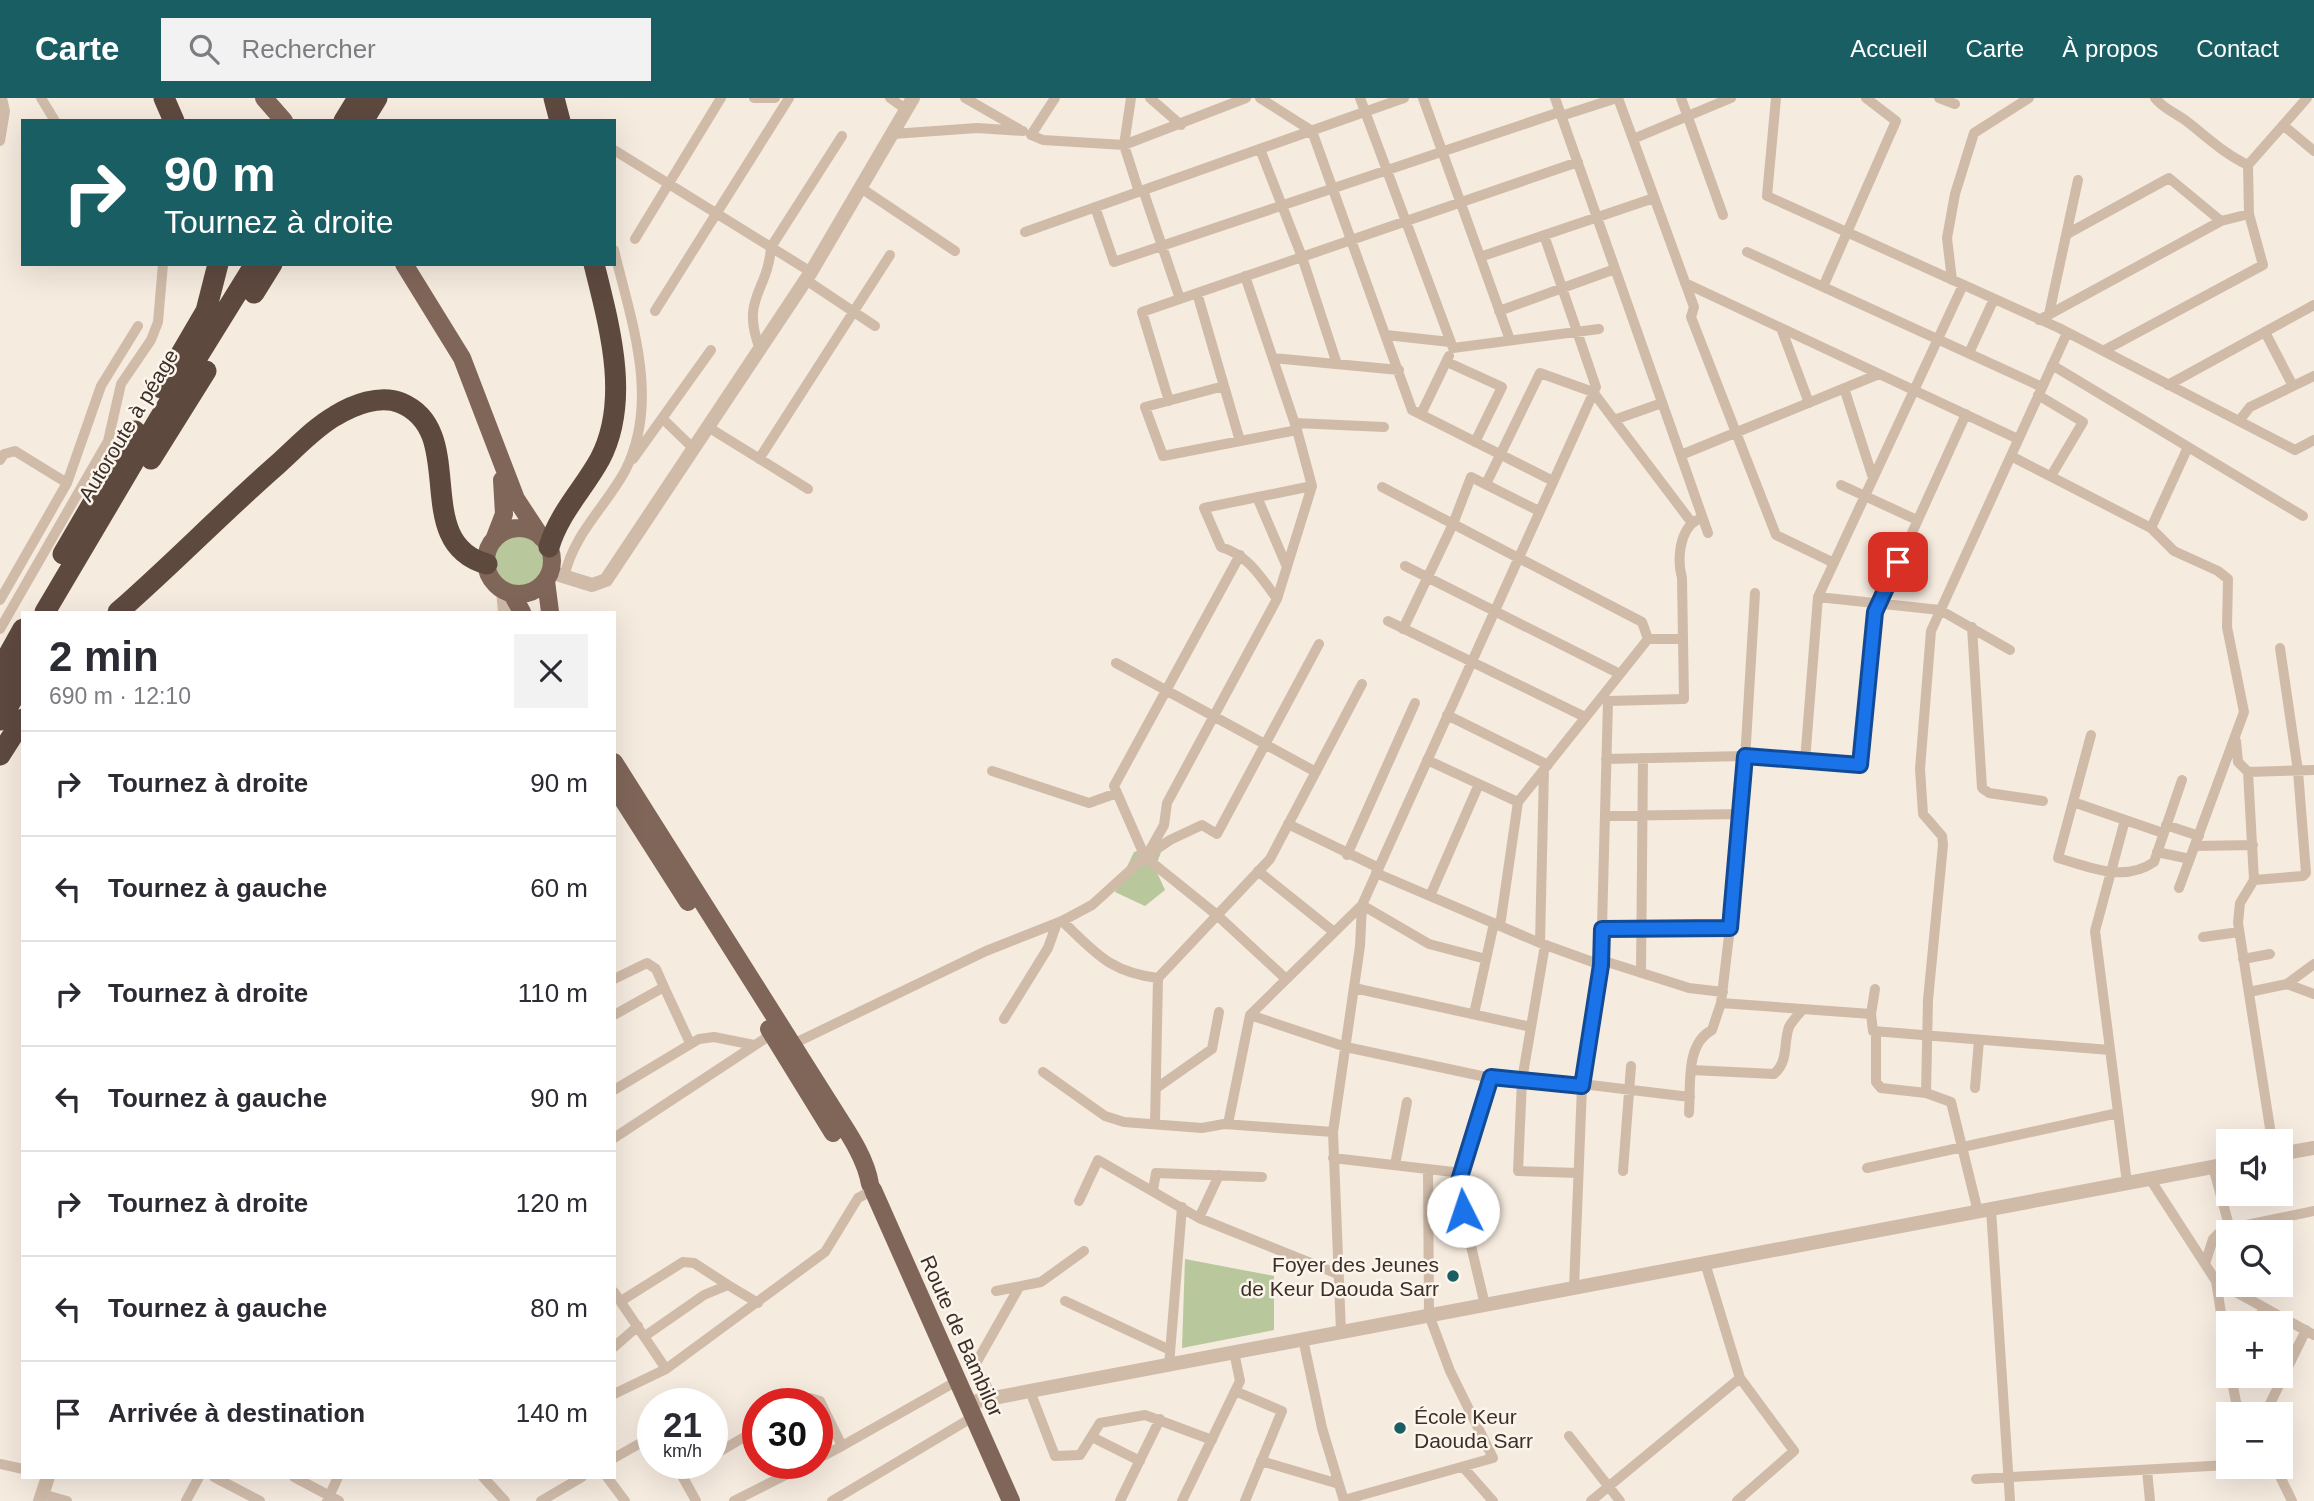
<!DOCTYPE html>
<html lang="fr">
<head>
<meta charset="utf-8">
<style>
	body { margin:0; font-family:Arial,sans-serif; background:#f2f2f3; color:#2b2b33; height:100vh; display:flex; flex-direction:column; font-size:26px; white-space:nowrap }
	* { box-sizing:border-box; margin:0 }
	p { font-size:23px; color:#7c7c81 }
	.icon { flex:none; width:38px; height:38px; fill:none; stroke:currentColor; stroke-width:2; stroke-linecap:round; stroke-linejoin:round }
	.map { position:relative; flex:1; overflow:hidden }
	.side { position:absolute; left:21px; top:513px; width:595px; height:868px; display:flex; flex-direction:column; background:#fff; border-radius:0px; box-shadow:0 7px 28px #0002 }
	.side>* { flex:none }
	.hud { position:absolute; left:21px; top:21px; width:595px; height:147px; border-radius:0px; box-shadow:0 7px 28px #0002; background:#195e63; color:#fff; overflow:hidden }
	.controls { position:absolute; left:2216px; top:1031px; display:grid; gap:14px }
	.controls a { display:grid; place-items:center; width:77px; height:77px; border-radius:0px; background:#fff; box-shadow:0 7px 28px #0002; font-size:35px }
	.speed { position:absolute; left:637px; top:1290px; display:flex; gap:14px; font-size:35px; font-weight:700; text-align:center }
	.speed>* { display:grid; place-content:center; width:91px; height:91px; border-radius:50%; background:#fff; box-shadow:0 7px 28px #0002; line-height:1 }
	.speed small { font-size:18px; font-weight:400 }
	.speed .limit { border:10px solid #d22; background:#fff; color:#111 }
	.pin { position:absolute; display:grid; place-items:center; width:60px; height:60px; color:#fff; margin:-30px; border-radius:14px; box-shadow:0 4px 10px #0006 }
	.me { position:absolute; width:77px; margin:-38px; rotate:356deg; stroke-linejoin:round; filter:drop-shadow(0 0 5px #0008) }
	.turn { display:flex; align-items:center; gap:24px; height:147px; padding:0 28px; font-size:32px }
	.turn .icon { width:91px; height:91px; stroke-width:2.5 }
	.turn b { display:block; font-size:49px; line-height:60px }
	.round { display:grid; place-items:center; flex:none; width:74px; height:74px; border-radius:0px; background:#f2f2f3 }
	.overview { display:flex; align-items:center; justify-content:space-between; height:119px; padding:0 28px }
	h1 { font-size:42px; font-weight:800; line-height:52px }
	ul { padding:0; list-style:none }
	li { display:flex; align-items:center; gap:21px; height:105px; padding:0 28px; border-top:2px solid #e1e1e2 }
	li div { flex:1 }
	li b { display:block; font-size:26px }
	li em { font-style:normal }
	header { display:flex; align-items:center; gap:42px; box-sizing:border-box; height:98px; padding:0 35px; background:#195e63; color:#fff }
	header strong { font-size:33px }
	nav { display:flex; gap:38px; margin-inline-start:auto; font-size:24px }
	.search { width:490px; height:63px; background:#f2f2f3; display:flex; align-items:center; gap:18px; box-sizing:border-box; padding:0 24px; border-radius:0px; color:#7c7c81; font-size:26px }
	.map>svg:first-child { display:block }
	.green { fill:#b8c79c }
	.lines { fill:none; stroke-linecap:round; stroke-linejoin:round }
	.minor { stroke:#d0bba9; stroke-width:10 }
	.tertiary { stroke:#d0bba9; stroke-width:14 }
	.primary { stroke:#806659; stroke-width:18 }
	.motorway { stroke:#5e493f; stroke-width:21 }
	.route-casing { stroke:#114b97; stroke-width:18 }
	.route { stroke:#1a73e8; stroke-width:12 }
	.poi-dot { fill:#195e63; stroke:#fcf5ec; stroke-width:2.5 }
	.labels { text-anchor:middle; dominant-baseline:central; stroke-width:5; stroke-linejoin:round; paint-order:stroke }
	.street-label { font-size:21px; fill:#3c2f29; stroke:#fcf5ec }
	.poi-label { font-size:21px; fill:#3c2f29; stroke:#fcf5ec; text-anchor:end }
</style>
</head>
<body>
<header>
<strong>Carte</strong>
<div class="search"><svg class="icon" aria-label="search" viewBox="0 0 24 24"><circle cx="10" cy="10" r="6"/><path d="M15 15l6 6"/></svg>Rechercher</div>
<nav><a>Accueil</a><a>Carte</a><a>À propos</a><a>Contact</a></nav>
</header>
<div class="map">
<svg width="2314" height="1403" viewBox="0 0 2314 1403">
	<rect width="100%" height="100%" fill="#f6ebdf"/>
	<!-- green -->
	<path class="green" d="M490 463a28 28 0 1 1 56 0a28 28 0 1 1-56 0Z
		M1150,749L1161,754L1155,770L1165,792L1145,808L1115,794L1134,754Z
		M1185,1161L1274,1178V1232L1182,1250Z"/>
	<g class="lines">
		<!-- minor -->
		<path class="minor" d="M41,0L55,23
			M754,0H775
			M890,0L907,12
			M965,0L1019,31
			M1055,0L1031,37L1043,42L1124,47L1246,0
			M1131,0L1124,47L1139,94
			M1150,0L1181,27
			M1260,0L1312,33L1412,312L1553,383
			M1360,0L1453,250
			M1423,0L1510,242
			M1555,0L1708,435
			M1618,0L1694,209L1691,219L1776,437L1834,465
			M1681,0L1723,117
			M1776,0L1767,98L2059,230L2295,352L2314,342
			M1939,0L1955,6
			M2155,0C2164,11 2174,14 2185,22C2206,38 2224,56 2248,67
			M1561,18L1617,0
			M2283,27L2314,53
			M893,36L977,30L1023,33
			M1633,41L1731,0
			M0,43L5,13L2,0
			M1260,51L1302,159L1337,266
			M614,52L811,174
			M861,90L955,153
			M1143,92L1180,201
			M1095,109L1114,164L1560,14
			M1025,134L1404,0
			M2067,136L2169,80L2221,123
			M635,141L721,0
			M1747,154L2042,289
			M1480,159L1654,100
			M806,182L875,228
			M1952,182L1947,140L1955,96L1974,35L2029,0
			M1685,185L2018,341
			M1823,189L1896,23L1866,0
			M1197,195L1240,343
			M655,213L789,0
			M1499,213L1615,171
			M2049,216L2078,82
			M2039,222L2221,123L2249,116
			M1781,230L1809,305
			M2265,234L2293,288
			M1386,237L1450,244
			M1453,250L1599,231
			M760,251C740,200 768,194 771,149L842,38
			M2103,253L2263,167L2249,116L2248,67L2307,0
			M1969,255L1994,201
			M1273,260L1399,272
			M1447,264L1502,289L1475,344
			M2052,267L2303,418
			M2168,287L2314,207
			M1224,288L1145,309L1163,358L1297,332
			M1844,290L1873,380
			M2038,297L2083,324L2051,378
			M1169,303L1142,214L1578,64
			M1421,316L1449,258
			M663,321L694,351
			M1614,322L1662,305
			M2239,323L2250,309L2314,278
			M1295,325L1384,329
			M708,329L808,391
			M1681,357L1879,276
			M2011,358L2151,430L2174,453L2218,473L2228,481L2227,529L2244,614L2179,790
			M633,361L711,252
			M759,361L890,157
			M0,362L4,356L15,353L67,385
			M1486,386L1540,275L1593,294L1692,425
			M1841,387L1917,422
			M1382,389L1642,524L1648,541
			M1257,399L1287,469
			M2151,430L2188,349
			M1240,457L1114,688L1145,759L1217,817L1285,880
			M1405,468L1620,576
			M564,479C574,435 604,411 625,373C661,302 631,223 614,152
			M1818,499L1940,512L2010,552
			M1277,501C1261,479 1248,457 1221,449L1204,410L1312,388
			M0,502L67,385L101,288L138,228
			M1388,523L1585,619
			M1972,529L1982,690L1989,695L2043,703
			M0,531L108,343L121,286L151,242L158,224L163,166
			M1403,531L1453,426L1471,379L1539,413
			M1648,541H1683
			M1116,565L1316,674
			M1603,599L1608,603L1684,601L1682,480C1677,462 1679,432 1697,422
			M1447,617L1548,667
			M2091,637L2058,760C2089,769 2124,785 2154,764L2182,682
			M2236,643L2238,664L2248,674L2314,672
			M1606,661L1745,658L1860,667L1876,514L1966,316
			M1427,662L1518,704
			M1805,663L1818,499L1963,187
			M992,673L1089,705L1117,695
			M2248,674L2254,782L2240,805L2238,825L2272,1043
			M2073,704L2163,735
			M1605,718L1742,716
			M2125,722L2095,833L2127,1085
			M1288,726L1379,770
			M2166,727L2199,738
			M2195,748L2253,747
			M1150,752L1164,727L1167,705L1277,501L1312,388L1297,332L1245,178
			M2157,754L2190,761
			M1347,757L1415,605
			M1258,773L1334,834
			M1376,775L1540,845L1601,867
			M2254,782L2303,778L2306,775L2298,673L2280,550
			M1430,798L1479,686
			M1362,807L1429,846L1486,861
			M1062,823C1096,855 1109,874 1158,880
			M1500,828L1518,704L1648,541
			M1602,831L1730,830
			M2203,839L2239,834
			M1540,845L1544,671
			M1545,847L1522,982L1518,1073L1578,1075
			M2243,861L2270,856
			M1601,862L1689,890L1723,894
			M1641,875L1643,660
			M614,881L647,865L656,871L664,889
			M2287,886L2314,866
			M1354,890L1531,929
			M2249,894L2287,886L2314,896
			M1721,905L1871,916L1875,891
			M1474,916L1494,825
			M1871,916L1873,933L2110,952
			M614,917L664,889L690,945
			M1250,917L1346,949L1486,979L1582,988
			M1004,921L1048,850L1057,825
			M1876,933V984L1881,990L1926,995L1951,1004L1978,1114
			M793,946L986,853L1062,823L1092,807L1145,759L1170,742L1202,727L1217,736L1319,546
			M1692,972L1774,976C1789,963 1783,946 1789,929C1792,923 1799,916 1803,911
			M1043,974L1105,1018L1124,1024L1202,1030L1224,1026L1333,1034
			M1582,986L1690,999
			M1158,989L1212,951L1219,914
			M1975,990L1979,942
			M614,992L699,941L714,939L754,947
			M1926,995L1928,902L1943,747L1942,738L1923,716L1920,671L1931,533L2067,235
			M1689,1015C1691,987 1685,946 1712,932L1721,905L1740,745L1755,495
			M1155,1026L1158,880L1270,761L1362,586
			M1228,1026L1250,917L1362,807L1596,289L1544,137
			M614,1040L772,936
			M1333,1060L1462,1075
			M1395,1067L1407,1004
			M2213,1069L2230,1131
			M1867,1070L2118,1015
			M1623,1073L1631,968
			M2150,1081L2216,1183L2228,1260
			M1153,1092L1156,1075L1262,1079
			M1079,1103L1098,1062L1199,1120L1338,1176
			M1991,1111L2010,1403
			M1199,1120L1219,1077
			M1705,1165L1740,1280L1794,1353L1737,1403
			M2205,1166L2213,1141L2222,1132L2314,1113
			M2216,1183L2314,1237
			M1574,1190L1582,988L1601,867L1608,603
			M996,1193L1041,1184L1084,1153
			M614,1194L666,1271
			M621,1203L683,1164L694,1165L728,1187
			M1065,1203L1170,1252
			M1485,1207L1457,1089L1491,979
			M2256,1225L2264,1210
			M1341,1234L1333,1034L1360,848L1362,807
			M645,1238L704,1197L728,1187L758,1205
			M1303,1241L1322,1330L1344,1403
			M614,1249L638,1228
			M1169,1267L1182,1109
			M2231,1278L2236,1304L2243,1316
			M1030,1293L1055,1358L1080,1357L1100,1325L1145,1317L1212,1342
			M1235,1293L1282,1313L1245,1403
			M614,1296L666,1271L825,1154L858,1100L873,1092
			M993,1300L975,1267L1018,1191
			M801,1306L810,1300L820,1303L842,1348L957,1283
			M2265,1316L2306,1232
			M1569,1338L1620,1403
			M1092,1339L1140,1363
			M712,1358L758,1331
			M614,1360L653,1338
			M817,1361L842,1348
			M1261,1363L1339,1386
			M675,1365L696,1403
			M0,1366L23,1371
			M2275,1368L2292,1403
			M1463,1369L1493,1403
			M2147,1372L2150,1403
			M682,1376L700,1365
			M214,1379L260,1403
			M294,1379L339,1403
			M483,1379L505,1403
			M607,1379L625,1403
			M1976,1381L2228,1367
			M42,1396L67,1403
			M1344,1402L1493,1360L1450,1273L1429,1217L1428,1071
			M186,1403L199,1379
			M327,1403L338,1379
			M541,1403L582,1379
			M734,1403L809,1365
			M832,1403L973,1319
			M1120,1403L1160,1321
			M1182,1403L1240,1283L1234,1254
			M1591,1403L1740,1280"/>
		<!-- tertiary -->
		<path class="tertiary" d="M550,474L592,487L606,482L811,174L913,0
			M503,492L505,514
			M2280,1056L2314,1050
			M967,1305L2228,1066
			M40,1403L48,1379"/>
		<!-- primary -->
		<path class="primary" d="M264,0L284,23
			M404,166L462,260L516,401L541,439
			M486 463a33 33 0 1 1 66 0a33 33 0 1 1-66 0Z
			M494,442L504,416L502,382
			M546,483L550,514
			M512,496L522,514
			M614,664L828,1003C843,1028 865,1056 870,1086
			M614,688L688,804
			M769,931L833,1035
			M873,1092L1011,1403"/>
		<!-- motorway -->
		<path class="motorway" d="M164,0L174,23
			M554,0L560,23
			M344,23L358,0
			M363,23L377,0
			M254,195L272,166
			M161,290L206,213L218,166
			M151,361L206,273
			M549,449C559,415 583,392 600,361C631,302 609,227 594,166
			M63,456L135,333
			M45,514L159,321L255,166
			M118,514C173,466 223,414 278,366C296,350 314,330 335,318C353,307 380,296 401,305C470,334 409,445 487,466
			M0,572L23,531
			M0,592L18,561
			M0,622L23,583
			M0,657L23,621"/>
	</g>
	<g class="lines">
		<!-- route casing -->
		<g class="route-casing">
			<path id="route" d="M1463,1113L1457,1089L1491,979L1582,988L1601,867L1602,831L1730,830L1745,658L1860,667L1875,514L1898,464"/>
		</g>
		<!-- route -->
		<use href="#route" class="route"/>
	</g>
	<!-- markers -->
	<g class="poi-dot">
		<circle cx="1453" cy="1178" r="7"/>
		<circle cx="1400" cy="1330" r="7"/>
	</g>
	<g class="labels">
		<!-- street labels -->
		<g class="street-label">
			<text transform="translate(128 327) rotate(-59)">Autoroute à péage</text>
			<text transform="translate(962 1238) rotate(66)">Route de Bambilor</text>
		</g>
		<!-- poi labels -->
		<g class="poi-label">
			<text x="1439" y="1166">Foyer des Jeunes<tspan x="1439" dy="24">de Keur Daouda Sarr</tspan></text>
			<text x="1414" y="1318" text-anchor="start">École Keur<tspan x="1414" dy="24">Daouda Sarr</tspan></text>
		</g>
	</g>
</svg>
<div class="controls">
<a><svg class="icon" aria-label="sound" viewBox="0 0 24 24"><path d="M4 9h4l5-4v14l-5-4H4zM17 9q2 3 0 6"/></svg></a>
<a><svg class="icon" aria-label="search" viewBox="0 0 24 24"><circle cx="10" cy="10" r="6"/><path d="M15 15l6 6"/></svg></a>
<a>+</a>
<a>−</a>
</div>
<div class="speed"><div>21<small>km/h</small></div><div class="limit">30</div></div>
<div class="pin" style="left:1898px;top:464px;background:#d93025"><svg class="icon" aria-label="arrive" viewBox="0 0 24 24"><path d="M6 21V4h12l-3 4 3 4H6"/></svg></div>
<svg class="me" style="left:1463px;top:1113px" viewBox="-20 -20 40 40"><circle r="19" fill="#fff"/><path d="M0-13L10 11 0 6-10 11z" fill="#1a73e8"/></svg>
<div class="hud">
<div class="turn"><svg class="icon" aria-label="right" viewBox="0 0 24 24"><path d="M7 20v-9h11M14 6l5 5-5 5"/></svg><div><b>90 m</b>Tournez à droite</div></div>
</div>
<section class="side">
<div class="overview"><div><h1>2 min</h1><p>690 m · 12:10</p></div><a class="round"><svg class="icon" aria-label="close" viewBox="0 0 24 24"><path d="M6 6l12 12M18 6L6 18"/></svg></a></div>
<ul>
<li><svg class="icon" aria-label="right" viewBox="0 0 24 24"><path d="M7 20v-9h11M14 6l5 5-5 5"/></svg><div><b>Tournez à droite</b></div><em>90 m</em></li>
<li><svg class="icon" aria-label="left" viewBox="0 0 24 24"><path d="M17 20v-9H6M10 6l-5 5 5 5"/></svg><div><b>Tournez à gauche</b></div><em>60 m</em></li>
<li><svg class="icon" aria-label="right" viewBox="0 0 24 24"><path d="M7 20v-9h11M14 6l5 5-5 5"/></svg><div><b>Tournez à droite</b></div><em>110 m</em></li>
<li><svg class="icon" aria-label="left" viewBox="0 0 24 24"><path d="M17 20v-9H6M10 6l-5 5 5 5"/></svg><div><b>Tournez à gauche</b></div><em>90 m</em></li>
<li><svg class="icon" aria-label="right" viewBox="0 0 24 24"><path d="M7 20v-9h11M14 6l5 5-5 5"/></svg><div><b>Tournez à droite</b></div><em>120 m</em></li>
<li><svg class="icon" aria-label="left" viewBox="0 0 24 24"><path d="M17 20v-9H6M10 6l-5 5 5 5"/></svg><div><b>Tournez à gauche</b></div><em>80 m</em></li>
<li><svg class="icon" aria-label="arrive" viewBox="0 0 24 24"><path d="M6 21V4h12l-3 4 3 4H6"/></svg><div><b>Arrivée à destination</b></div><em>140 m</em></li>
</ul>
</section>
</div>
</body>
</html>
